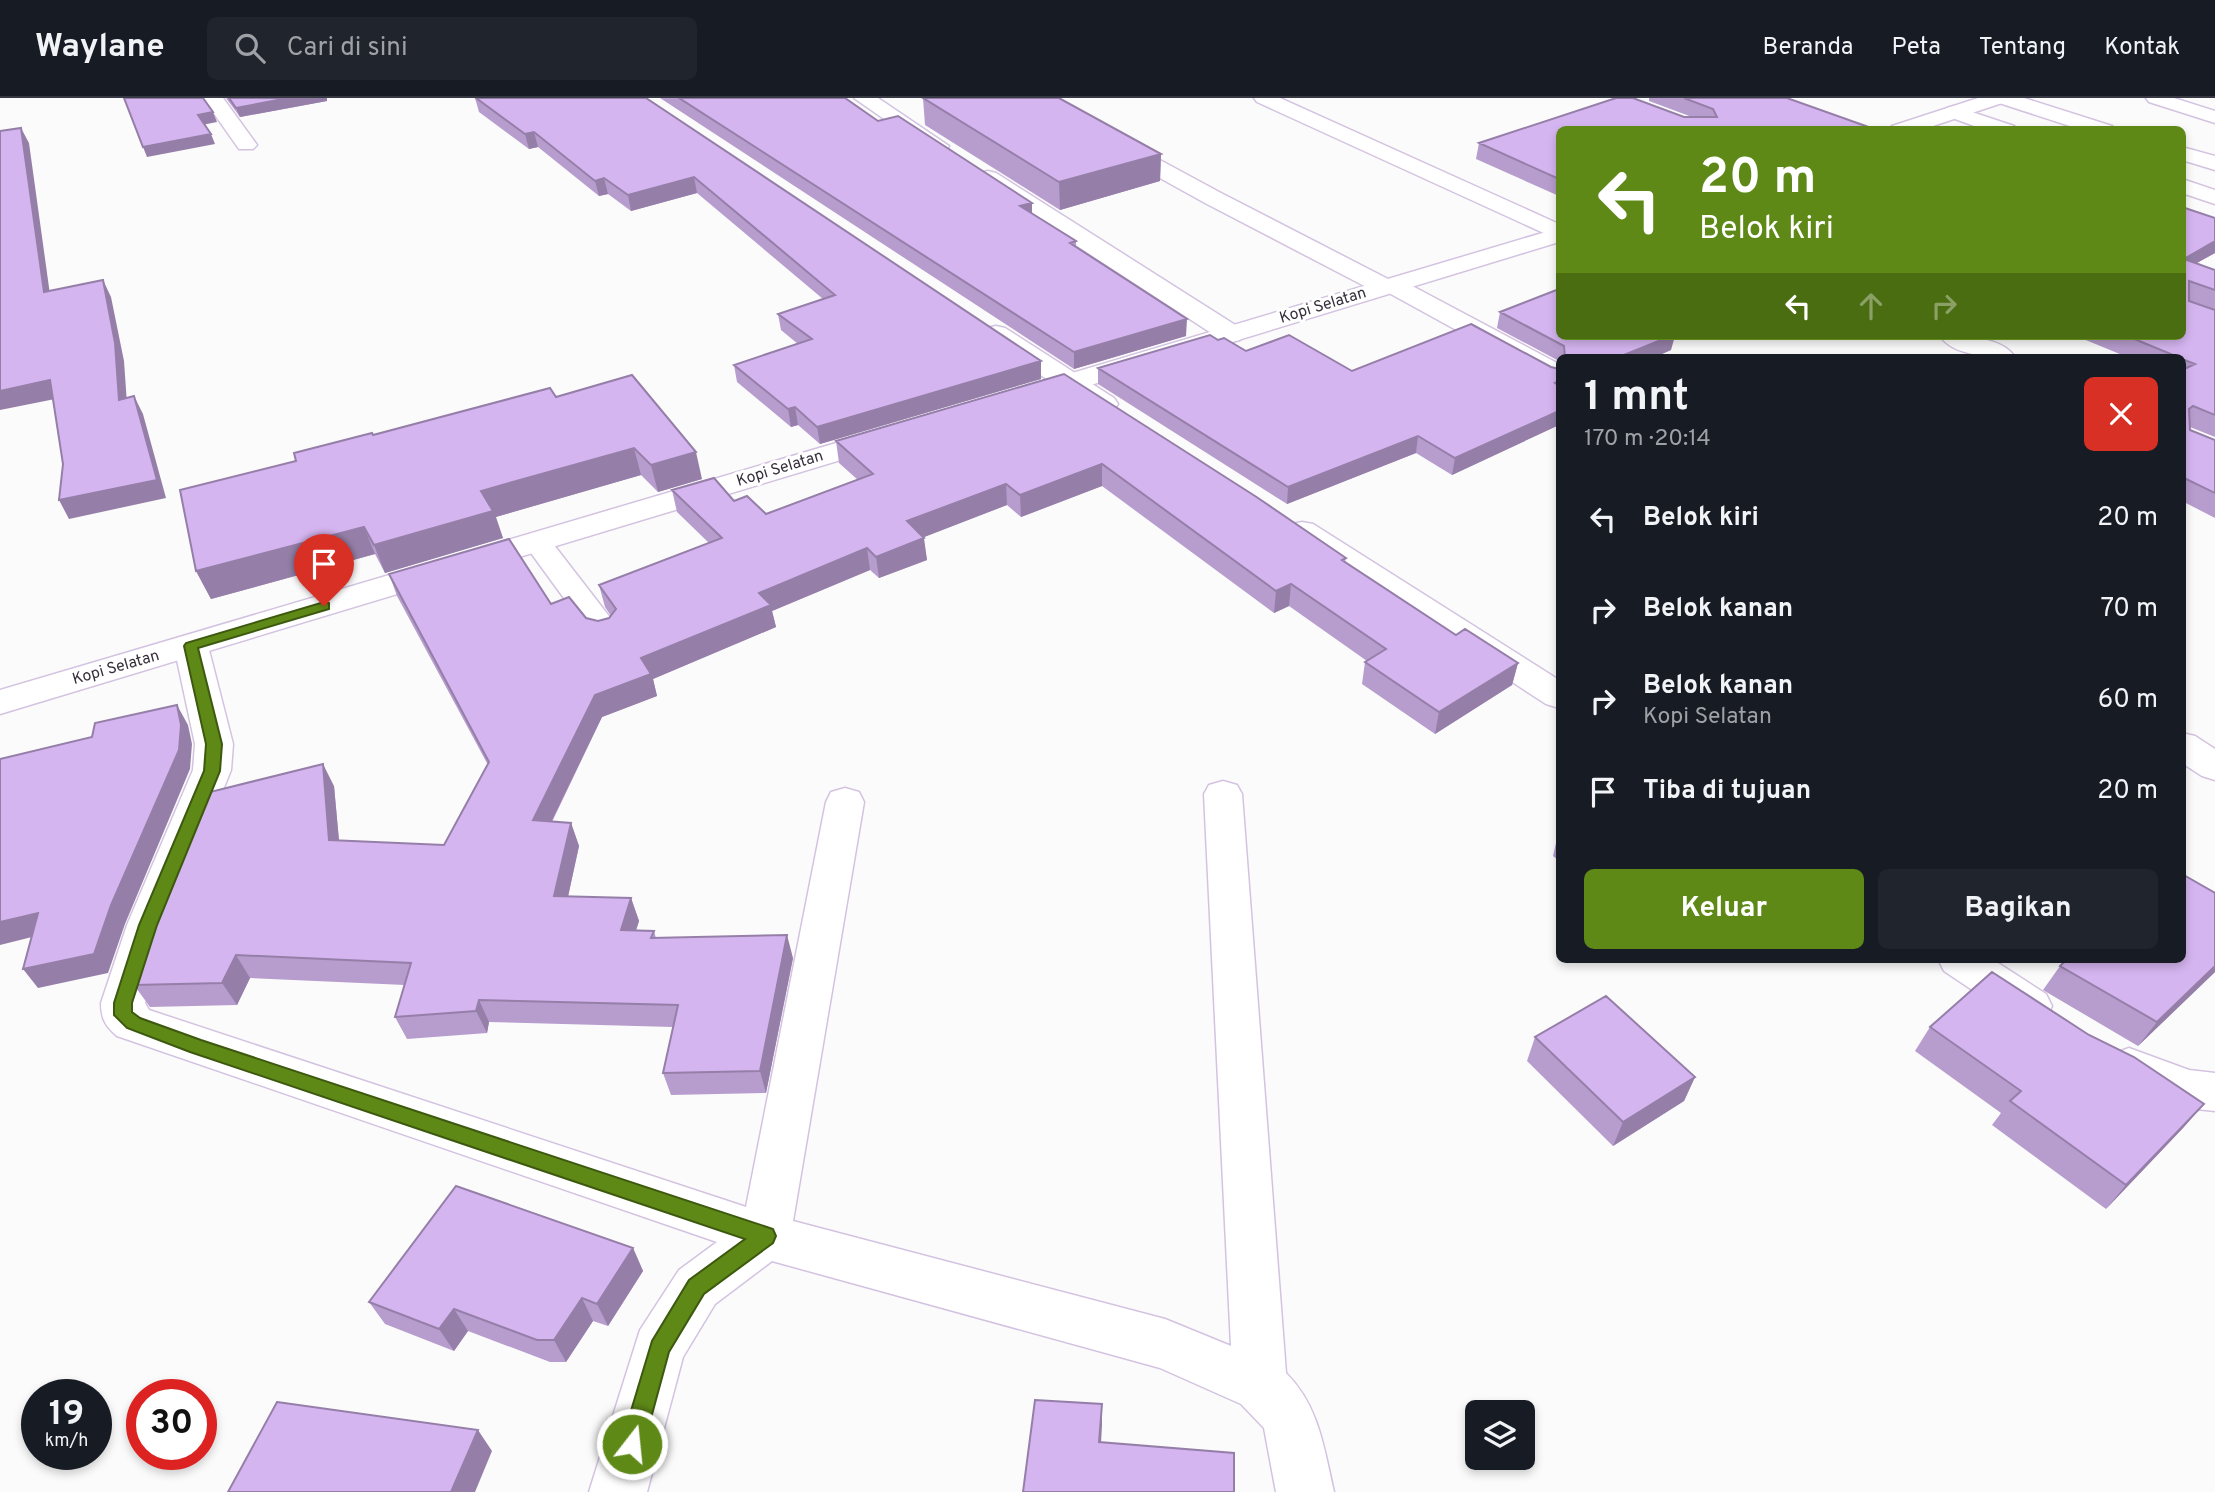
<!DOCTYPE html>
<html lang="id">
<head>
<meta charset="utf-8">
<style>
	body { margin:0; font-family:Overpass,sans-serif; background:#20242c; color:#f1f3f6; height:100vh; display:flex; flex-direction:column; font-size:26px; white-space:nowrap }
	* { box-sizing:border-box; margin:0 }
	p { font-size:23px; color:#9ea1a6 }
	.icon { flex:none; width:38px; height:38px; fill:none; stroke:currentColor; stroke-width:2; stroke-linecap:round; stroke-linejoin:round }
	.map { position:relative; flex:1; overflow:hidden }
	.panel { position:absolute; left:1556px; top:256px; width:630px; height:609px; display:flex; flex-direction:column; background:#171b24; border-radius:10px; box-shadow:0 4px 10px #0003 }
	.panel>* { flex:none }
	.banner { position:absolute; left:1556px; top:28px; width:630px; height:214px; border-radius:10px; box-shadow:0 4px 10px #0003; background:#5e8917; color:#fff; overflow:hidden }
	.tools { position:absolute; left:1465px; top:1302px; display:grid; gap:14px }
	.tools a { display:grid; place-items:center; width:70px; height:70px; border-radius:10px; background:#171b24; box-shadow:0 4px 10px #0003; font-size:35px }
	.speed { position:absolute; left:21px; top:1281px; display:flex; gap:14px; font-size:35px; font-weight:700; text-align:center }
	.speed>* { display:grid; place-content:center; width:91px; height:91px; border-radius:50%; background:#171b24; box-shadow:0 4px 10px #0003; line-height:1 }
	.speed small { font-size:18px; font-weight:400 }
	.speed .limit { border:10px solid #d22; background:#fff; color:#111 }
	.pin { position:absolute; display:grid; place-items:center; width:60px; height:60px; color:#fff; margin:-72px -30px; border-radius:50% 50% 50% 0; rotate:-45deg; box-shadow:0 0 7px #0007 }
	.pin .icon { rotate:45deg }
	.me { position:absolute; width:77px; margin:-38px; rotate:16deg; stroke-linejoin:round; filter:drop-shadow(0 0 5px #0008) }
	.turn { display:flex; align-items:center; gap:24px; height:147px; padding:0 28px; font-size:32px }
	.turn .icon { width:91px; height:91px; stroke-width:2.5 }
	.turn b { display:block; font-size:49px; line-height:60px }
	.lanes { display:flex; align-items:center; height:66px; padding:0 28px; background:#0003; justify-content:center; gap:35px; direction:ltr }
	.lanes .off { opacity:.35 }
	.round { display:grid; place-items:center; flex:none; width:74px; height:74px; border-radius:10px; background:#20242c }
	.headline { display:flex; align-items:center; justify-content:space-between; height:119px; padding:0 28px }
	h1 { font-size:42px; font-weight:700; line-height:52px }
	.primary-button { display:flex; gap:14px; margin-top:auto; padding:14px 28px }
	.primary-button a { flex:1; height:80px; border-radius:10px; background:#5e8917; color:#fff; font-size:28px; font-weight:700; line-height:80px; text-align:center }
	.primary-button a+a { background:#20242c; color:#f1f3f6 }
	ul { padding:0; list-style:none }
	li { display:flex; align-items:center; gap:21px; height:91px; padding:0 28px }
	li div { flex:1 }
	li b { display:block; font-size:26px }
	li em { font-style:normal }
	header { display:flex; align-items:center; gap:42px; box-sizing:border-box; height:98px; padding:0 35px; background:#171b24; border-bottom:2px solid #363941 }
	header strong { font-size:33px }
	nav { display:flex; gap:38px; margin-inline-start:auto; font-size:24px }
	.search { width:490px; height:63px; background:#20242c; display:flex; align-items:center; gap:18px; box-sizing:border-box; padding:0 24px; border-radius:10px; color:#9ea1a6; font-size:26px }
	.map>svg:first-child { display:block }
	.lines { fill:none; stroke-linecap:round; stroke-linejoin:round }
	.lane-casing { stroke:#d3c3e1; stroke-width:3 }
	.street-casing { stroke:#d3c3e1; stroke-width:3 }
	.secondary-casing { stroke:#d3c3e1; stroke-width:3 }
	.lane { fill:#fff; fill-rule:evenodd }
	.street { fill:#fff; fill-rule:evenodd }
	.secondary { fill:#fff; fill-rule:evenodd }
	.wall { fill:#b79cce }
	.shaded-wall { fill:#957fa8 }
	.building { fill:#d5b5f0; stroke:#957fa8; stroke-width:2 }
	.route { fill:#5e8917; stroke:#3d590f; stroke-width:2 }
	.labels { text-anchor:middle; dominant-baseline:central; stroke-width:6; stroke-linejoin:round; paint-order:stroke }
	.far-street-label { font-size:16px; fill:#362f3b; stroke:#fff }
</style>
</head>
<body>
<header>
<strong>Waylane</strong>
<div class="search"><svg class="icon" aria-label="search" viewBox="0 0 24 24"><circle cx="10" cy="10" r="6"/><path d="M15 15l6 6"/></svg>Cari di sini</div>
<nav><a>Beranda</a><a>Peta</a><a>Tentang</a><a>Kontak</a></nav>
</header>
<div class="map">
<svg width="2215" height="1394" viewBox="0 0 2215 1394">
	<rect width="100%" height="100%" fill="#fbfbfb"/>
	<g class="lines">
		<!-- lane casing -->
		<g class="lane-casing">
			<path id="lane" d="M2146,0H2174L2215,13V25L2149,4Z
				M537,435L547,438L615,526L620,533L615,540L604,543L593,540L523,444L527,438Z"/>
		</g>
		<!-- street casing -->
		<g class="street-casing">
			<path id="street" d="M203,0H223L257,47L253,51H239Z
				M854,0H878L949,48L946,53H930Z
				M1020,0H1045L1221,95L1388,181L1401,182L1559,266V285L1549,283L1389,195L1376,194L1205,105L1023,4Z
				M1254,0H1280L1559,126V142L1257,4Z
				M1993,0H2024L2112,28L2115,32H2082L1996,4Z
				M1954,8L2014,28L2017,32H1985L1947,18L1944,14L1947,10Z
				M2182,49L2215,58V72L2182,62Z
				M988,73L996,75L1240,230L1244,236L1240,242L1231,244L1222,242L980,85L977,80L980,75Z
				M2182,81L2215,92V106L2182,95Z
				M996,228L1005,230L1114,300L1118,306L1114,312L1104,314L1094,312L987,242L983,236L987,230Z
				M1940,238C1963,238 2001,238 2015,259C1993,259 1954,259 1940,238Z
				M1302,424L1313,426L1559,582V610L1546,606L1291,440L1286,433L1291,426Z
				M191,537L203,540L208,548L233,646L231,672L169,827L145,905L149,912L746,1109L826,704L831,694L845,690L859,694L864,704L793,1123L1165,1221L1231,1248L1204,696L1209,687L1223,683L1237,687L1242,696L1286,1275C1319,1308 1324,1350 1334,1394H1276L1264,1330L1241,1306L1160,1270L772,1163L715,1206L683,1259L647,1394H589L640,1232L679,1172L717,1144L117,938C105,928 101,920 101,905L127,827L193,672L195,646L174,548L179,540Z
				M2182,635L2195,638L2215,651V682L2202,678L2182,665Z
				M1938,861H1992L2046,896L2052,908L2046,920L2030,926L2014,920L1944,873Z
				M2129,950L2189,972L2215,975V1013L2187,1010L2113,982L2106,969L2113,956Z"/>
		</g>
		<!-- secondary casing -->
		<g class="secondary-casing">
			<path id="secondary" d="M1978,0H2008L2005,4L1921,32H1889L1892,28Z
				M1559,130V144L1035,304L1025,306L1015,304L1011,298L1015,292Z
				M887,330L897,333L901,339L897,345L0,616V592Z"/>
		</g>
		<!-- lane -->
		<use href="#lane" class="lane"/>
		<!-- street -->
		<use href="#street" class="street"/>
		<!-- secondary -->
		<use href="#secondary" class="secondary"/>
	</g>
	<!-- wall -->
	<path class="wall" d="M226,0H327V3L240,19Z
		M475,0H646L1041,281L820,346L798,327L791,329L737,284L734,267L798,246L781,232L778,216L823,201L697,95L631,113L608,96L599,98L538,49L529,51L479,14Z
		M660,0H845L878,23L1076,143V149L1186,238L1074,271Z
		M923,0L1161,56L1160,83L1060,112L925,27Z
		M1616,0H1633L1684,19H1692L1649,3V0H1787L1877,32H1559V98L1476,61L1479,45Z
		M2182,109L2215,155L2197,165L2215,172V212L2189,203L2215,212V339L2190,329V332L2215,342V420L2182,403V259H2127L2076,238H2182Z
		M1500,214L1671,252L1655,259H1559V263L1497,230Z
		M1218,242L1246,253L1352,273L1551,269L1559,271V327L1452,377L1416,355L1287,406L1098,286V270Z
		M1064,276L1346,460L1345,464L1456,537L1518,565L1512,587L1435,636L1362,586L1365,564L1367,563L1289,508L1274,515L1102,388L1021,419L1007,407L923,439L927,462L879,480L870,472L772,513L776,529L653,581L657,598L602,619L552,724L571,725L579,748L568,799L631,800L639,823L636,833H654L656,840L793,860L766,995L671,997L663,975L673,929L489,924L487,935L407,941L395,919L405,887L250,880L237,907L150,909L134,887L334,688L339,742L444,747L488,667L397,498L389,476L551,506L586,520L598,523L609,520L611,518L605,509L599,487L709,445L677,414L672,392L734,403L766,416L858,382L839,365L836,343Z
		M556,299L702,381L658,394L641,377L495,419L503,440L385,475L375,456L211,501L196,473L296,363L373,337Z
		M1559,743V763L1553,758L1556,745Z
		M2060,868L2215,874L2138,948L2043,892Z
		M1930,929L2204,1006L2183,1030L2106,1111L1992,1027L2001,1015L1915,953Z
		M1535,939L1695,979L1684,1003L1613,1048L1527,963Z
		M633,1150L643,1173L608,1228L593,1223L566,1264H550L468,1233L454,1253L385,1226L369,1204Z"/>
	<!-- shaded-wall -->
	<path class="shaded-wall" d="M288,0H327V3L240,19L236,10Z
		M213,14L217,24L202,27L198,17Z
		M21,30L29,45L52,211L44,194Z
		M534,34L538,49L529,51L525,36Z
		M211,36L215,46L147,59L143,49Z
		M1161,56L1160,83L1060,112L1059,84Z
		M694,79L697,95L631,113L628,97Z
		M604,80L608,96L599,98L595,83Z
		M1032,105V120L1020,108Z
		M2215,143V155L2182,173L2184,161Z
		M103,182L111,199L124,263L128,320L119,302Z
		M1187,221L1186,238L1074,271V254Z
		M1671,238H1675L1671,252L1655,259H1619Z
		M1041,263V281L820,346L817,329Z
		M50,282L60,300L0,312V293Z
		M134,298L143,316L166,400L69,421L59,402Z
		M795,309L798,327L791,329L788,311Z
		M1559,313V327L1452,377L1455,360Z
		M1418,338L1416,355L1287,406L1288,389Z
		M634,350L641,377L496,419L503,440L385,475L374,447L481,393Z
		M696,354L702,381L658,394L651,367Z
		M1102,366V388L1021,419L1020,397Z
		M1006,386L1007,407L909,445L907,423Z
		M364,429L375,456L211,501L196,473Z
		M924,440L927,462L879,480L876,459Z
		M867,450L870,472L772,513L776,529L653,581L657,598L602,619L541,745L533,722L595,597L641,560L759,495Z
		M1291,486L1289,508L1274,515L1276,493Z
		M1518,565L1512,587L1435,636L1439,614Z
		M177,607L188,627L192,646L190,671L125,826L108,875L38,890L23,871Z
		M323,666L334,688L341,765L329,742Z
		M571,725L579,748L563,821L554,798Z
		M631,800L639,823L628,855L621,832Z
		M38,815L52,834L0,847V824Z
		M787,837L793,860L766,995L760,973Z
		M236,857L250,880L237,907L222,885Z
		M2215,868V874L2138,948L2157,924Z
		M479,902L489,924L487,935L476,913Z
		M1695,979L1684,1003L1613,1048L1623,1024Z
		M2204,1006L2183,1030L2106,1111L2126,1087Z
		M633,1150L643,1173L608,1228L597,1206Z
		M582,1200L593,1223L566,1264L554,1242Z
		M454,1211L468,1233L454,1253L439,1231Z
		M1102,1306V1327L1100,1364L1099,1344Z
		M478,1332L492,1353L475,1394H451Z"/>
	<!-- building -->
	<path class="building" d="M124,0H203L213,14L198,17L211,36L143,49Z
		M229,0H288L236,10Z
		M476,0H646L1041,263L817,329L795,309L788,311L734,267L812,241L778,216L835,197L694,79L628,97L604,80L595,83L534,34L525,36Z
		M679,0H845L878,23L898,18L1032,105L1020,108L1076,143L1070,145L1187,221L1074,254Z
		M923,0H1059L1161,56L1059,84Z
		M1616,0H1633L1684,19H1717L1713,11L1684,0H1787L1877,32H1559V81L1479,45Z
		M21,30L44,194L103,182L115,245L119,302L134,298L157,382L59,402L63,366L50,282L0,293V33Z
		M2182,109L2215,120V143L2184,161L2215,172V192L2189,183V203L2215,212V317L2193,308L2189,311L2190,332L2215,342V395L2182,379V272L2195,266L2182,261V259H2178L2127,238H2182Z
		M1559,191V238H1671L1619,259H1565L1564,248L1500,214Z
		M1471,226L1551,269L1559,271V283L1555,285L1559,288V313L1455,360L1418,338L1288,389L1098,270L1210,237L1218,242L1224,240L1246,253L1289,237L1352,273Z
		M1064,276L1255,398L1346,460L1342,462L1456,537L1465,531L1518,565L1439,614L1365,564L1386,551L1291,486L1276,493L1102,366L1020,397L1006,386L907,423L924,440L876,459L867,450L759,495L771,507L641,560L651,576L595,597L533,722L571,725L554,798L631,800L621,832L654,833L651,840L787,837L760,973L663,975L678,907L479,902L476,913L395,919L411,865L236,857L222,885L134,887L132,882L157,805L202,696L323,666L329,742L444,747L489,664L389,476L509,441L551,506L569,499L586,520L598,523L609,520L616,511L599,487L722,440L672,392L714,380L734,403L747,398L766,416L873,376L836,343Z
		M632,277L696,354L651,367L634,350L481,393L493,413L374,447L364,429L196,473L180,392L296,363L294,355L372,335L373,337L550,290L556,299Z
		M177,607L181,627L179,652L111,807L94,856L23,871L38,815L0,824V661L92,639L95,625Z
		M2182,776L2215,795V868L2157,924L2060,868L2067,861H2182Z
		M1992,874L2089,937L2134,959L2204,1006L2126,1087L2010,1003L2021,993L1930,929Z
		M1606,898L1695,979L1623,1024L1535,939Z
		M456,1088L633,1150L597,1206L582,1200L554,1242H537L454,1211L439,1231L369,1204Z
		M1035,1302L1102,1306L1099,1344L1234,1355V1394H1023Z
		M277,1304L478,1332L451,1394H228Z"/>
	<!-- route -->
	<path class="route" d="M324,504L329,505V511L198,550L222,646L220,673L157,827L132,905V914L140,920L201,942L773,1131L776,1138L773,1145L704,1196L669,1254L644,1346L640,1354L632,1358L624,1354L621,1346L652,1243L689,1182L745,1141L190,954L127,930L114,917V905L139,827L204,673L206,646L184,548L186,545Z"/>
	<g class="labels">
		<!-- far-street labels -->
		<g class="far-street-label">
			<text transform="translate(1323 208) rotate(-17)">Kopi Selatan</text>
			<text transform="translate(780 371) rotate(-17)">Kopi Selatan</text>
			<text transform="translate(116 570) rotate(-16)">Kopi Selatan</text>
		</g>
	</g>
</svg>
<div class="tools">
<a><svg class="icon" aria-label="layers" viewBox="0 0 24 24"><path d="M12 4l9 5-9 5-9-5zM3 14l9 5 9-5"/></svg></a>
</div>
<div class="speed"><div>19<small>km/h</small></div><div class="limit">30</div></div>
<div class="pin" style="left:324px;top:508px;background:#d93025"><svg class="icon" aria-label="arrive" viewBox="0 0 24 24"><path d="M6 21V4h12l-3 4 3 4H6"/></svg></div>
<svg class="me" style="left:632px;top:1346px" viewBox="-20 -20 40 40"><circle r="17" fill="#5e8917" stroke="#fff" stroke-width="3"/><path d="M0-11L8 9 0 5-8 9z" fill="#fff"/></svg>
<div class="banner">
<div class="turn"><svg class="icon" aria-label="left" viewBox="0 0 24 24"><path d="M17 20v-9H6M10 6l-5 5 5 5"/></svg><div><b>20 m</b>Belok kiri</div></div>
<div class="lanes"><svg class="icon" aria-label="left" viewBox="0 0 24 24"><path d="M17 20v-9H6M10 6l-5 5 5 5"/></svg><svg class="icon off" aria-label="ahead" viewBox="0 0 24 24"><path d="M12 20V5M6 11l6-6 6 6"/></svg><svg class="icon off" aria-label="right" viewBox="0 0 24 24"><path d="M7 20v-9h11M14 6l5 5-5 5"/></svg></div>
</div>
<section class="panel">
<div class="headline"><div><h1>1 mnt</h1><p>170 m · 20:14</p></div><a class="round" style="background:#d93025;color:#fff"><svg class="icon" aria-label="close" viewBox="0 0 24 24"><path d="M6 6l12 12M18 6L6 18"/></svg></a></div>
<ul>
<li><svg class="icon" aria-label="left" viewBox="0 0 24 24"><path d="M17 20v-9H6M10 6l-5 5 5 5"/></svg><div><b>Belok kiri</b></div><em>20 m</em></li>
<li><svg class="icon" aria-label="right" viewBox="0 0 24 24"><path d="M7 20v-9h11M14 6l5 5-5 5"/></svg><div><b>Belok kanan</b></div><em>70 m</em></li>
<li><svg class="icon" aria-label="right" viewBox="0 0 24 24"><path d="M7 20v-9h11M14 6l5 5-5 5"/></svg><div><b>Belok kanan</b><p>Kopi Selatan</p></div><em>60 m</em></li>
<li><svg class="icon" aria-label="arrive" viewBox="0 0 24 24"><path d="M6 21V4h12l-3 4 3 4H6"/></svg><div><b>Tiba di tujuan</b></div><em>20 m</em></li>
</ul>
<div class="primary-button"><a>Keluar</a><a>Bagikan</a></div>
</section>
</div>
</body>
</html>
